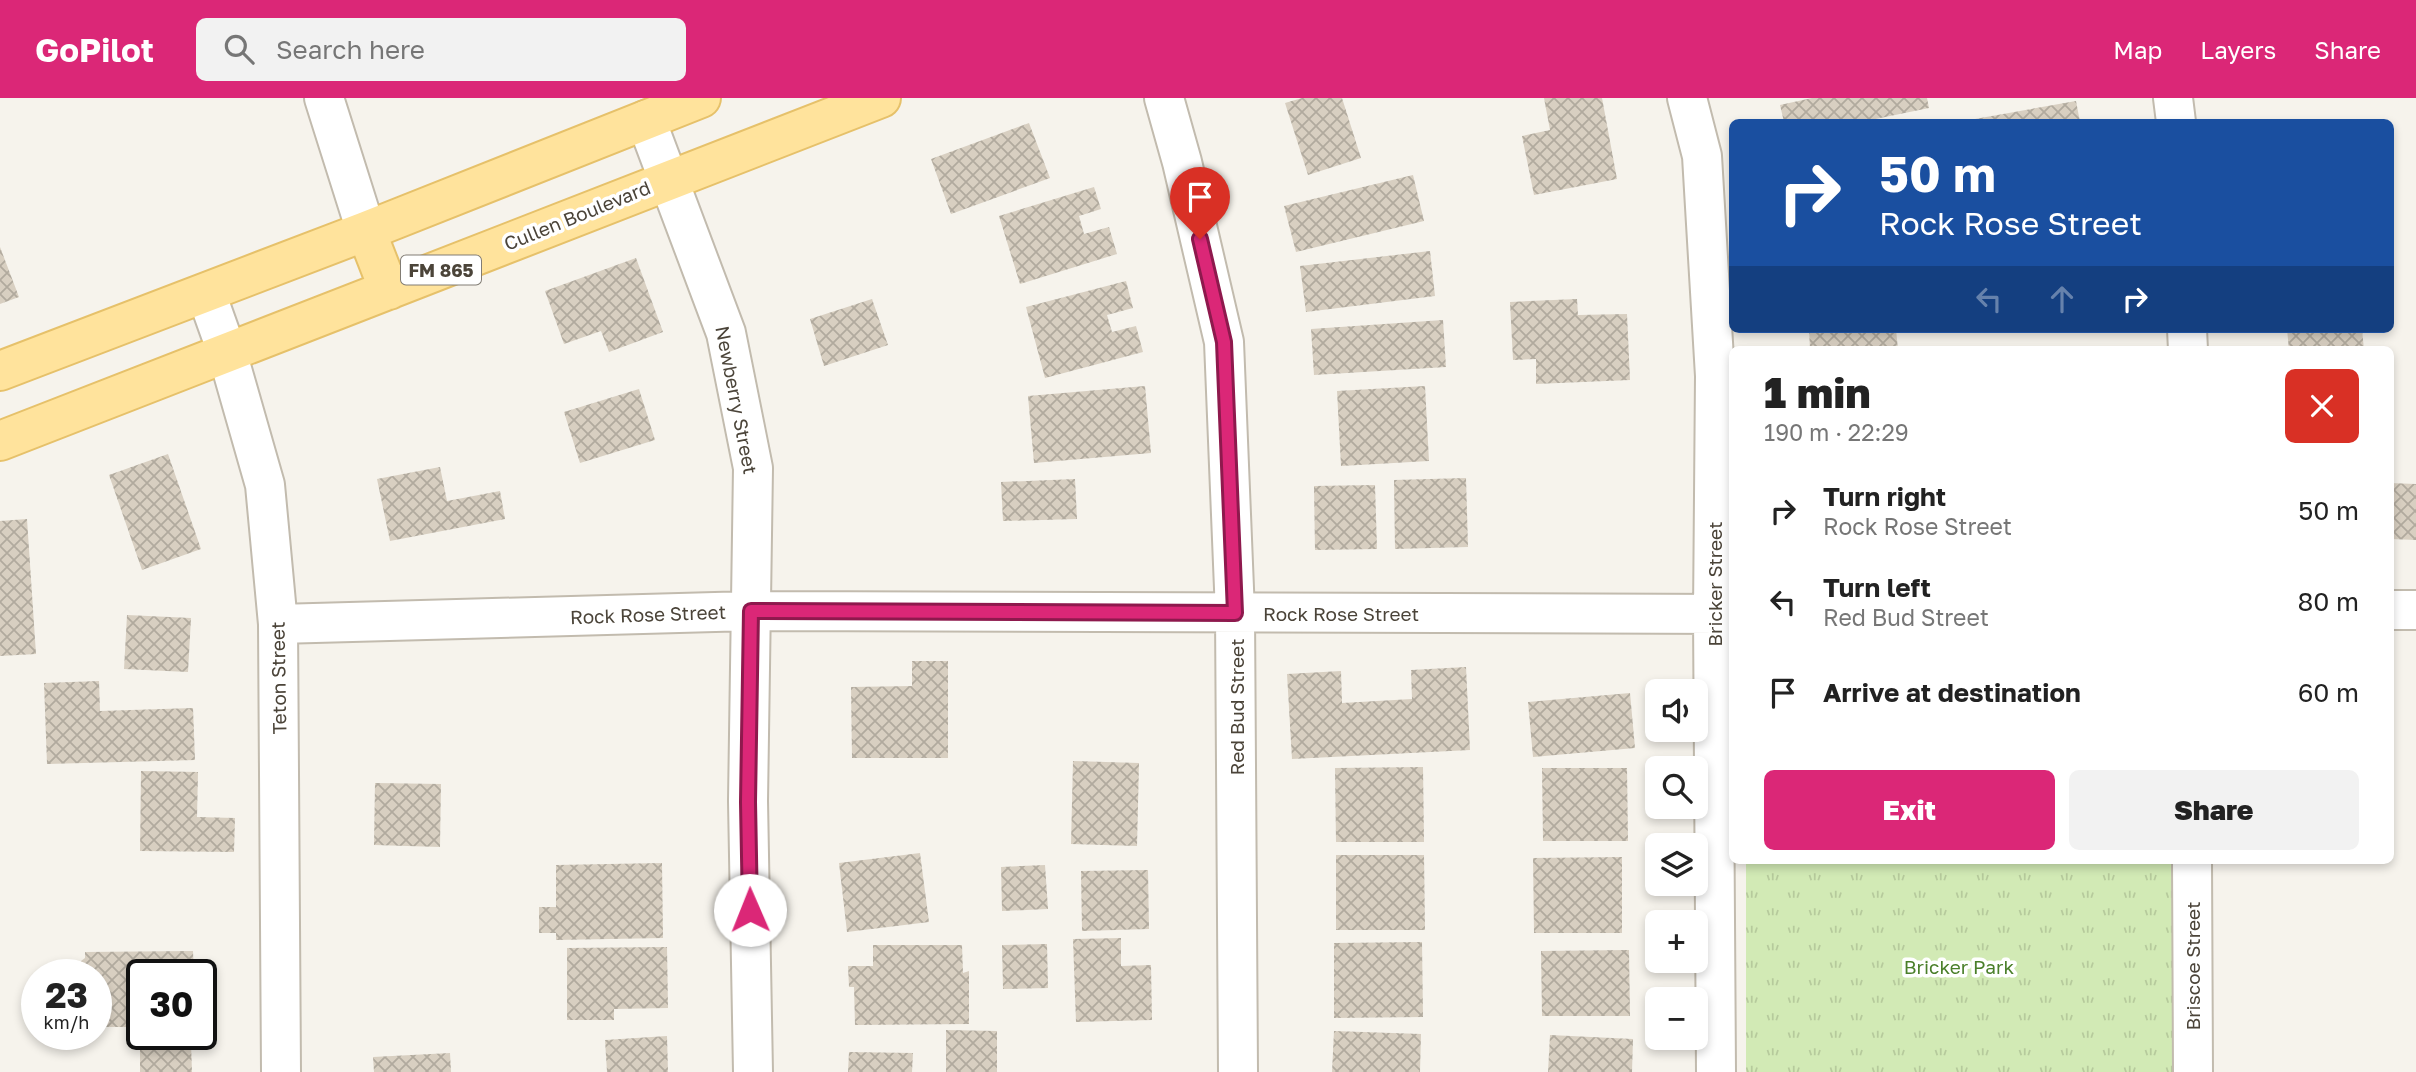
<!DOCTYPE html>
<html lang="en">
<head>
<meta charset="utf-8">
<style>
	body { margin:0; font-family:"Golos Text",sans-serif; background:#f2f2f2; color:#222; height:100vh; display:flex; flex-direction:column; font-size:26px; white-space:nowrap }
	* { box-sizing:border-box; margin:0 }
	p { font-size:23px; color:#767676 }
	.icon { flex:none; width:38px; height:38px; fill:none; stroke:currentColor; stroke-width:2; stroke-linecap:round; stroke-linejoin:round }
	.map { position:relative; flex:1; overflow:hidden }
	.side { position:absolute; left:1729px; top:248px; width:665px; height:518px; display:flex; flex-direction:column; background:#fff; border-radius:10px; box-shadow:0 4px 10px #0003 }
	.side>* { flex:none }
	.hud { position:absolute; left:1729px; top:21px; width:665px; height:214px; border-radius:10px; box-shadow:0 4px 10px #0003; background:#1a4fa0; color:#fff; overflow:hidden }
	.controls { position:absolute; left:1645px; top:581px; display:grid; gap:14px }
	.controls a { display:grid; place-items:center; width:63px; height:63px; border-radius:10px; background:#fff; box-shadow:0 4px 10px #0003; font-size:35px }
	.speed { position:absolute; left:21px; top:861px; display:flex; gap:14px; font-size:35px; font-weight:700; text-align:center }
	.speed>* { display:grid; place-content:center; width:91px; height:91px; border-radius:50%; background:#fff; box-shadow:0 4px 10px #0003; line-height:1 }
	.speed small { font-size:18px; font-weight:400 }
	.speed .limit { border:4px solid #111; border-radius:10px; background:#fff; color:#111 }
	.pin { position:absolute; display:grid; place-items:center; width:60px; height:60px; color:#fff; margin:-72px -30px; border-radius:50% 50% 50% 0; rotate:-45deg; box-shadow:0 0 7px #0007 }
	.pin .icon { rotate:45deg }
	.me { position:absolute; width:77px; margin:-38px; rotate:359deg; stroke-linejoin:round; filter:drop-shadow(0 0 5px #0008) }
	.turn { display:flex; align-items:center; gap:24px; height:147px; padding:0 35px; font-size:32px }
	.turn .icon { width:91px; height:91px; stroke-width:2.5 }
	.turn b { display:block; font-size:49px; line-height:60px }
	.lanes { display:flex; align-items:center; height:66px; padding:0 35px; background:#0003; justify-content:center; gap:35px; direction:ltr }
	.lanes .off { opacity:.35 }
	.round { display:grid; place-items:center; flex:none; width:74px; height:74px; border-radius:10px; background:#f2f2f2 }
	.headline { display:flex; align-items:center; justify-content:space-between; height:119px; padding:0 35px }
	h1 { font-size:42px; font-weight:800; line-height:52px }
	.button { display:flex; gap:14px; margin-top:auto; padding:14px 35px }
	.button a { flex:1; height:80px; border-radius:10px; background:#db2777; color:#fff; font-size:28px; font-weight:800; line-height:80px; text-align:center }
	.button a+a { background:#f2f2f2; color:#222 }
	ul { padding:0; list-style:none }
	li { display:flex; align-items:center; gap:21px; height:91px; padding:0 35px }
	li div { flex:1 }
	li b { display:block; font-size:26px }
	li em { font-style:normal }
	header { display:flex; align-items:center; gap:42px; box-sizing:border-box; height:98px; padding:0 35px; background:#db2777; color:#fff }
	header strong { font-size:33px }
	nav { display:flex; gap:38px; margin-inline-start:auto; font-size:24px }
	.search { width:490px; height:63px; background:#f2f2f2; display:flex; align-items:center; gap:18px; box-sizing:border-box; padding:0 24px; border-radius:10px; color:#767676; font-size:26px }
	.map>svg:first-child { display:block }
	.park { fill:url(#park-tufts) }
	.building { fill:url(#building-cross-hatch) }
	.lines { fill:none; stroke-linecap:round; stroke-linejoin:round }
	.minor-casing { stroke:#c2bbae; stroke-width:42 }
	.major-casing { stroke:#e6c16a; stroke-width:42 }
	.minor { stroke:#fff; stroke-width:38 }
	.major { stroke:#ffe39c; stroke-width:38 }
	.route-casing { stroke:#8e194d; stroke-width:18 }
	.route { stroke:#db2777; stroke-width:12 }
	.labels { text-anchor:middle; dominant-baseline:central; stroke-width:7; stroke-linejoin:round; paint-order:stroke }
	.shield { fill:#fff; stroke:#817c74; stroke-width:2 }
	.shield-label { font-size:18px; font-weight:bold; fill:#4b4439 }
	.street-label { font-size:19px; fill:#4b4439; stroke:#fff }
	.park-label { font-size:19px; fill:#4a7f2a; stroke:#fff }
</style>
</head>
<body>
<header>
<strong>GoPilot</strong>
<div class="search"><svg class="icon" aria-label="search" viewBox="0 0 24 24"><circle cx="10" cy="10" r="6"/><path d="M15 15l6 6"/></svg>Search here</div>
<nav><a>Map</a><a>Layers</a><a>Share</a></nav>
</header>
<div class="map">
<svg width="2416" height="974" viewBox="0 0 2416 974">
	<defs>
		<pattern id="park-tufts" width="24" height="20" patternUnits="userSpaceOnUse" patternTransform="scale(1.75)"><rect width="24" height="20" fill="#d2eab5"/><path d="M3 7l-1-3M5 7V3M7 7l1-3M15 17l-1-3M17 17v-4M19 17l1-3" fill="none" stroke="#b6ca9c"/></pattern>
		<pattern id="building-cross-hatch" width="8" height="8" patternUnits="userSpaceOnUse" patternTransform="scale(1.75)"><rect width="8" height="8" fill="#d8cfc1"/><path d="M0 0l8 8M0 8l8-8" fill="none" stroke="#b1aa9e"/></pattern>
	</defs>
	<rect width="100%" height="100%" fill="#f6f3ec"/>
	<!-- park -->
	<path class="park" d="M1746,763H2172V974H1746Z"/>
	<!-- building -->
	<path class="building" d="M1302,0H1342L1361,60L1308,77L1285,5Z
		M1544,0H1602L1617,81L1534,97L1522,38L1550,32Z
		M1812,0H1927L1929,10L1861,24H1784L1780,7Z
		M2076,3L2080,24H1976L1975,21Z
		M1029,25L1050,80L951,116L931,61Z
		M1413,77L1424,123L1296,154L1284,108Z
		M1094,89L1101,111L1079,118L1084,136L1109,129L1117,156L1020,186L999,118Z
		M0,149L19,199L0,206Z
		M1430,153L1435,198L1306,214L1300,168Z
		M636,160L663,234L609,254L601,233L564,246L545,193Z
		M1126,183L1133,210L1107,217L1112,234L1136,228L1143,254L1045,280L1026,209Z
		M872,201L888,247L824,268L810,221Z
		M1577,201L1578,217L1627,216L1630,282L1536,286V261L1513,262L1510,204Z
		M1443,222L1446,269L1314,277L1311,231Z
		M1809,231H1896L1898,252H1810Z
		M2287,231H2362L2364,252H2289Z
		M1145,288L1151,355L1034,365L1028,298Z
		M1425,288L1429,363L1341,368L1337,293Z
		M639,291L655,342L580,365L564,314Z
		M168,356L201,451L142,472L109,377Z
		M440,369L447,403L500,393L505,421L390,443L377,381Z
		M1466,380L1468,449L1395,451L1394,382Z
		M1075,381L1077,421L1003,423L1001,384Z
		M2390,385L2416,386V442L2390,441Z
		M1375,387L1377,451L1315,452L1314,388Z
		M27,421L36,556L0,558V423Z
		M127,517L191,520L188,574L124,571Z
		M912,563H948V660H852L851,589L912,588Z
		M1466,569L1470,652L1292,661L1287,576L1341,573L1342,605L1412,601L1411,572Z
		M99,583L100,613L193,610L195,662L47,666L44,585Z
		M1630,595L1635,650L1533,659L1528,604Z
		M1073,663L1139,665L1137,748L1071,746Z
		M1423,669L1424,744H1336L1335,670Z
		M1542,670H1627L1628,743H1543Z
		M141,673L198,674L197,719L235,720L234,754L140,753Z
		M375,685L441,686L440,749L374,747Z
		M920,755L929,824L847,834L839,765Z
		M1336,757H1424L1425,832H1336Z
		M1622,759V835H1534L1533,760Z
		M662,765L663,840L556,842V835H539V809H556V767Z
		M1045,767L1048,811L1002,813L1001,769Z
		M1148,772L1149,831L1082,833L1081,773Z
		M1121,840V868L1151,867L1152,922L1076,924L1073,841Z
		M1422,844L1423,919L1334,920V845Z
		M1047,846L1048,890L1003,891L1002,847Z
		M873,847H962L963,875L969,873V926L855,927L854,889H849L848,868H873Z
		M667,849L668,910L614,911V922H567V850Z
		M1629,852L1630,918H1542L1541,853Z
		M193,853L194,877H142V929H96V877H81V863L85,860V854Z
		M946,932L997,933V974H946Z
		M1334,933L1421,936L1420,974H1332Z
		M1550,937L1633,941L1632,974H1548Z
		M667,938L668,974H607L605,942Z
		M140,945H191L192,974H140Z
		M849,954L913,955L912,974H848Z
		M450,955L451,974H374L373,959Z"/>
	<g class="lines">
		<!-- minor casing -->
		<g class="minor-casing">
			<path id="minor" d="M324,0L366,133
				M1164,0L1182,64L1224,244L1235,515L1238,974
				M1687,0L1702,58L1715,278L1713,517L1716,974
				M2173,0L2176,24
				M646,22L726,235L753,370L748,703L753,974
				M206,195L227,254L265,387L278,526L281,974
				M2187,231L2188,252
				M2390,512H2416
				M278,526L751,513L1732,516
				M2192,763L2193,974"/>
		</g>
		<!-- major casing -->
		<g class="major-casing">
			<path id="major" d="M366,133L389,192
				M0,273L366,133L701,0
				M0,343L881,0"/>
		</g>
		<!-- minor -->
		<use href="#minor" class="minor"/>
		<!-- major -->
		<use href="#major" class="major"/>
	</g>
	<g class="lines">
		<!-- route casing -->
		<g class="route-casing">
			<path id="route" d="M750,812L748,704L751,513L1235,515L1224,244L1200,141"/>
		</g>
		<!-- route -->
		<use href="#route" class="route"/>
	</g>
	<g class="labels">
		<!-- shield labels -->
		<rect class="shield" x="401" y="157.5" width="80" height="29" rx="5"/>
		<g class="shield-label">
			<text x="441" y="172">FM 865</text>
		</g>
		<!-- street labels -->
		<g class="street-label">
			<text transform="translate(577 117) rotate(-22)">Cullen Boulevard</text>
			<text transform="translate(737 302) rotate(79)">Newberry Street</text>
			<text transform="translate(1714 486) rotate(-90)">Bricker Street</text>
			<text x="1341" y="515">Rock Rose Street</text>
			<text transform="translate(648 516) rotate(-2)">Rock Rose Street</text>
			<text transform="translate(278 580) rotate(-91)">Teton Street</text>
			<text transform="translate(1236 609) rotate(-90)">Red Bud Street</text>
			<text transform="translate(2192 868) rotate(-90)">Briscoe Street</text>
		</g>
		<!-- park labels -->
		<g class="park-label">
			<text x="1959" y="868">Bricker Park</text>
		</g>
	</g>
</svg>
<div class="controls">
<a><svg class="icon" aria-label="sound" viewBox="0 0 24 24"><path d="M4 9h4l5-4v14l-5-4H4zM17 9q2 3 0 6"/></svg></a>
<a><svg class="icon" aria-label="search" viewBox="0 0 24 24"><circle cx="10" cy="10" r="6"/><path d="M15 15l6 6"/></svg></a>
<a><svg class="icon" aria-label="layers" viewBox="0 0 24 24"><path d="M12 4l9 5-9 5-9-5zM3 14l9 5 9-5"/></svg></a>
<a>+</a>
<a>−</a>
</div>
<div class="speed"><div>23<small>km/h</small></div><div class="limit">30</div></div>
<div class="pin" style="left:1200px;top:141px;background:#d93025"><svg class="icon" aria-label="arrive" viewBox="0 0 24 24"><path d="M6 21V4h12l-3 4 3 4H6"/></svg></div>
<svg class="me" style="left:750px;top:812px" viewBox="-20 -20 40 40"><circle r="19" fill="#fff"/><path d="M0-13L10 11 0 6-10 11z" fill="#db2777"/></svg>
<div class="hud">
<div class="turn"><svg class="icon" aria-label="right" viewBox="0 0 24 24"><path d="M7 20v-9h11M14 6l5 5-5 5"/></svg><div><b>50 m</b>Rock Rose Street</div></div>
<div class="lanes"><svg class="icon off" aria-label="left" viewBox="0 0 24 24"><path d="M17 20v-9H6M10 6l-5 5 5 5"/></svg><svg class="icon off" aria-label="ahead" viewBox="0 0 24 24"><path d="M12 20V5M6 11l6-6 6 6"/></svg><svg class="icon" aria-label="right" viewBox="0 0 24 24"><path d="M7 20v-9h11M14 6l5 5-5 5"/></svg></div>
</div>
<section class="side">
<div class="headline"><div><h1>1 min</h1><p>190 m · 22:29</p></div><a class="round" style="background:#d93025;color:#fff"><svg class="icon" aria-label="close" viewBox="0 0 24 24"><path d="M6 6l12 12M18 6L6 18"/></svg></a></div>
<ul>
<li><svg class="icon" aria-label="right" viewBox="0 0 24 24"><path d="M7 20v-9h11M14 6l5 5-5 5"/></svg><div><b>Turn right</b><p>Rock Rose Street</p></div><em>50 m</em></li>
<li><svg class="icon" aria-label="left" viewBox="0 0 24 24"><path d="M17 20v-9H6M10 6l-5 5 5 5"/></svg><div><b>Turn left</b><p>Red Bud Street</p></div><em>80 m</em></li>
<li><svg class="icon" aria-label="arrive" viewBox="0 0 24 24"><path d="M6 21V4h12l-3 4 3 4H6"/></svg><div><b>Arrive at destination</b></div><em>60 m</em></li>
</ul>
<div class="button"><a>Exit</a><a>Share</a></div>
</section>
</div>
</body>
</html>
